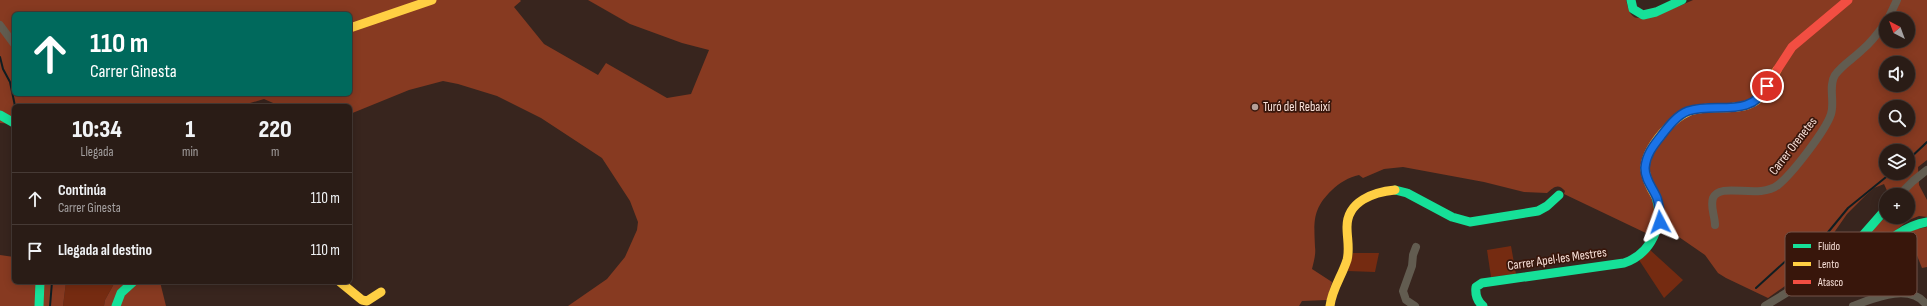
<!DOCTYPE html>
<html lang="es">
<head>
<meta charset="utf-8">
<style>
	body { margin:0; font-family:"Sofia Sans Condensed",sans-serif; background:#32251f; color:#f1f3f6; height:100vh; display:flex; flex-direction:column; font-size:15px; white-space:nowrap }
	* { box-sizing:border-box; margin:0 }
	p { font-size:13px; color:#a5a1a1 }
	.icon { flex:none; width:22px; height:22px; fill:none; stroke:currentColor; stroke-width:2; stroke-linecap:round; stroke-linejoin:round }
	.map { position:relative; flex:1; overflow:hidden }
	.panel { position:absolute; left:12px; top:104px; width:340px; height:180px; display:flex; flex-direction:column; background:#2a1c16; border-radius:6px; box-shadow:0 2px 10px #0003,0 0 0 1px #463a35 }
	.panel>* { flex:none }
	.banner { position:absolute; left:12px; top:12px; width:340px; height:84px; border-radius:6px; box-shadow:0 2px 10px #0003,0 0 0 1px #463a35; background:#00695c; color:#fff; overflow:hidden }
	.needle { width:26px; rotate:319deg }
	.controls { position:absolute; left:1879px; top:12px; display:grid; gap:8px }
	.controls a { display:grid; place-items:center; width:36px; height:36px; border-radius:50%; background:#2a1c16; box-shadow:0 2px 10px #0003,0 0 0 1px #463a35; font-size:20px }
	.pin { position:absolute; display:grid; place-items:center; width:34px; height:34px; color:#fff; margin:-17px; border:2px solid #fff; border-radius:50%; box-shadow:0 1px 4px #0007 }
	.me { position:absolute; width:44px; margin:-22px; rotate:356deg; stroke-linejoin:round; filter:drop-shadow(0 0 3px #0008) }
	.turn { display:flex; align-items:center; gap:14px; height:84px; padding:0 12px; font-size:18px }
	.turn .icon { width:52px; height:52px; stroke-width:2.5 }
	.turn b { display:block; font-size:28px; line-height:34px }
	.eta { display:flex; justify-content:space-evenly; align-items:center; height:68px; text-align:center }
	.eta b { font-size:24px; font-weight:800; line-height:28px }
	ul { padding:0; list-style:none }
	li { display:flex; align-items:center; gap:12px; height:52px; padding:0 12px; border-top:1px solid #463a35 }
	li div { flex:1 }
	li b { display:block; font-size:15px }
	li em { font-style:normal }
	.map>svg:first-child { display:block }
	.green { fill:#752b11 }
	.forest { fill:#873a21; fill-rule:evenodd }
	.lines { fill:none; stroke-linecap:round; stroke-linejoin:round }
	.stream { stroke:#101e22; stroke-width:2 }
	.street { stroke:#625c50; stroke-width:8 }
	.fast { stroke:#16e098; stroke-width:9 }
	.slow { stroke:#ffcf43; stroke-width:9 }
	.jam { stroke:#f24e42; stroke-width:9 }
	.route-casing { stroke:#114b97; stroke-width:10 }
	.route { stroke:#1a73e8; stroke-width:7 }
	.poi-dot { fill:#b59f98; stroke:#38160b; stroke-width:1.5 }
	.labels { text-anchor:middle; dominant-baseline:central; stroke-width:3.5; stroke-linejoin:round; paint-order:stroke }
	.poi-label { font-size:13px; fill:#f9e1d9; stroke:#38160b; text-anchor:start }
	.street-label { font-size:13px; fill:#f9e1d9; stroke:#38160b }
	.key { fill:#38160b; stroke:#725349; stroke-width:1 }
	.key-label { font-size:11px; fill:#f9e1d9 }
</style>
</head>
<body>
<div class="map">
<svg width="1927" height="306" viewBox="0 0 1927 306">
	<rect width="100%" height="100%" fill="#38251e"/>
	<!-- green -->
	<path class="green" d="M1511,246L1516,274L1491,277L1487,250Z
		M1649,249L1683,280L1664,298L1639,260Z
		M1353,253H1379L1375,272L1348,271Z
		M66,282H115L105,300L104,306H63Z"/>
	<!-- forest -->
	<path class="forest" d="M0,0H520L521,1L514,7L544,44L598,75L606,63L667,98L691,94L709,50L682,43L630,24L588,0H1626C1628,6 1628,13 1634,17C1644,22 1682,5 1693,0H1927V160L1918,167L1919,185L1927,200V217L1919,216L1909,220C1887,236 1835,289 1809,284L1886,217H1908V195H1889L1884,184L1874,188L1865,196L1847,214L1824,247L1798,257L1790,266L1799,276L1768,298L1726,278L1718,273L1705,255L1663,226L1650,235L1564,194L1565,191C1558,183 1554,187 1547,193L1524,192L1484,182L1403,167L1384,169L1363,178L1359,175C1349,177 1339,183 1332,190C1312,209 1314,222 1315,247C1316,254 1314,261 1312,269L1332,282L1327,300L1302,301L1299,306H568L607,279L625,257L637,230L638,222L630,201L602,158L541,118L497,96L458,84L443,81L409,90L350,114V106H280L264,99L240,106H14V124L0,123ZM14,14H350V94H14ZM1886,19H1908V41H1886ZM1886,63H1908V85H1886ZM1886,107H1908V129H1886ZM1886,151H1908V173H1886Z
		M1927,227V267L1922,268L1908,233L1912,230Z
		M0,255L14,257V282H66L63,306H0Z
		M115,282H160L166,306H104L105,300Z"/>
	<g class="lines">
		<!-- stream -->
		<path class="stream" d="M0,57L3,69L10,82L15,106
			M1908,160L1927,142
			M1756,288L1789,258L1820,242L1848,208L1891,173
			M50,306L52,282"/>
		<!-- street -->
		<path class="street" d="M1888,19L1897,0
			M0,25L14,44
			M1899,195L1913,181L1927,170
			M1715,225C1715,216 1710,207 1713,198C1720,181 1759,200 1778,185C1792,174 1826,130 1831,114C1835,102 1828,86 1835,75C1842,65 1854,58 1862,50C1872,42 1879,32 1886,22
			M1415,306L1406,300L1403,291L1412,266L1413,255L1416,247
			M1765,306L1801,284
			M1853,306C1874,298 1912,282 1927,306"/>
		<!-- fast -->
		<path class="fast" d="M1631,0L1633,9L1643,15L1656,12L1682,0
			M0,115L14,123
			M1395,190L1407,193L1452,217L1470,222L1538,211L1547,206L1559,195
			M1886,209L1842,259L1825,272L1803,280L1801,284L1803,289C1808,289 1814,291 1818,290C1861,281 1883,229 1927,222
			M39,306L40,282
			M116,306L121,293L133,282
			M1483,306C1477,301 1475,295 1476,287L1482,283L1624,263C1651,254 1665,224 1656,197"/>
		<!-- slow -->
		<path class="slow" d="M350,28L432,0
			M1656,197C1651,189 1646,179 1645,169C1645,148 1674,115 1694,110C1713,104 1739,113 1757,100C1764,96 1772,78 1777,70
			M340,282L362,300L367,301L381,292
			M1330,306C1332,289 1342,276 1347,260C1350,249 1347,239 1347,227C1347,201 1374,192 1395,190"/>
		<!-- jam -->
		<path class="jam" d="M1777,70L1792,47L1848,0"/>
	</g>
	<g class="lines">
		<!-- route casing -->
		<g class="route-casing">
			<path id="route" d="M1660,222C1660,215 1660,206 1657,198C1653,188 1645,180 1645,168C1646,155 1653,146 1661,136C1668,127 1677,115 1688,111C1716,102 1751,119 1767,86"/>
		</g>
		<!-- route -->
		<use href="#route" class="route"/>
	</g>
	<!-- markers -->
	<circle class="poi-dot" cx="1255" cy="107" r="4"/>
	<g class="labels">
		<!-- poi labels -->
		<g class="poi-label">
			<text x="1263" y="107">Turó del Rebaixí</text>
		</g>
		<!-- street labels -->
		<g class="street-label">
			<text transform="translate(1793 146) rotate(-52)">Carrer Orenetes</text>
			<text transform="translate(1557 259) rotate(-8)">Carrer Apel·les Mestres</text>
		</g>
	</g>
	<!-- legend -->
	<rect x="1785" y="232" width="132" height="64" rx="6" class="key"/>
	<rect x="1793" y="244" width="18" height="4" fill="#16e098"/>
	<rect x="1793" y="262" width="18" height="4" fill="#ffcf43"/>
	<rect x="1793" y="280" width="18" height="4" fill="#f24e42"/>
	<g class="key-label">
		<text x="1818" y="250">Fluido</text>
		<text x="1818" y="268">Lento</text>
		<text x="1818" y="286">Atasco</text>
	</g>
</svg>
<div class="controls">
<a><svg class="needle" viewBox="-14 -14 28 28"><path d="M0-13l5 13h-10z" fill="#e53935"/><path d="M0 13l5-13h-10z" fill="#a5a1a1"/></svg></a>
<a><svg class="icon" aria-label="sound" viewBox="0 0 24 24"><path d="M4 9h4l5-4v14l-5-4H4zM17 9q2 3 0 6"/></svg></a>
<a><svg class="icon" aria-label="search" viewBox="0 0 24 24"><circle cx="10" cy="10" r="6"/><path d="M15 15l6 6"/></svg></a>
<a><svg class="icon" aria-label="layers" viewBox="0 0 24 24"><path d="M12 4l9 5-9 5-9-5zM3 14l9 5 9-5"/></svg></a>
<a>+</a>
</div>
<div class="pin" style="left:1767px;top:86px;background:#d93025"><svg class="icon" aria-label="arrive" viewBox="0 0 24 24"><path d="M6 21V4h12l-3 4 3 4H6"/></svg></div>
<svg class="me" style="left:1660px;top:222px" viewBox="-20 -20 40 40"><path d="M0-17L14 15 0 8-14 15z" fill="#1a73e8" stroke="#fff" stroke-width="4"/></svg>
<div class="banner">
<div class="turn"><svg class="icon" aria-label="ahead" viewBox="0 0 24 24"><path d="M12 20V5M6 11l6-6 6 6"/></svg><div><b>110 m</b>Carrer Ginesta</div></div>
</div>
<section class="panel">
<div class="eta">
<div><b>10:34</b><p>Llegada</p></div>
<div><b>1</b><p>min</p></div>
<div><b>220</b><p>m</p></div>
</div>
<ul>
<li><svg class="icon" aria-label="ahead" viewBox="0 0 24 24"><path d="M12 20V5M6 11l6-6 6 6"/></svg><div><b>Continúa</b><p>Carrer Ginesta</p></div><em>110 m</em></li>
<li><svg class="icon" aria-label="arrive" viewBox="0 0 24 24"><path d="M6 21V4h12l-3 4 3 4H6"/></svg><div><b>Llegada al destino</b></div><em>110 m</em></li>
</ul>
</section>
</div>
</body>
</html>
